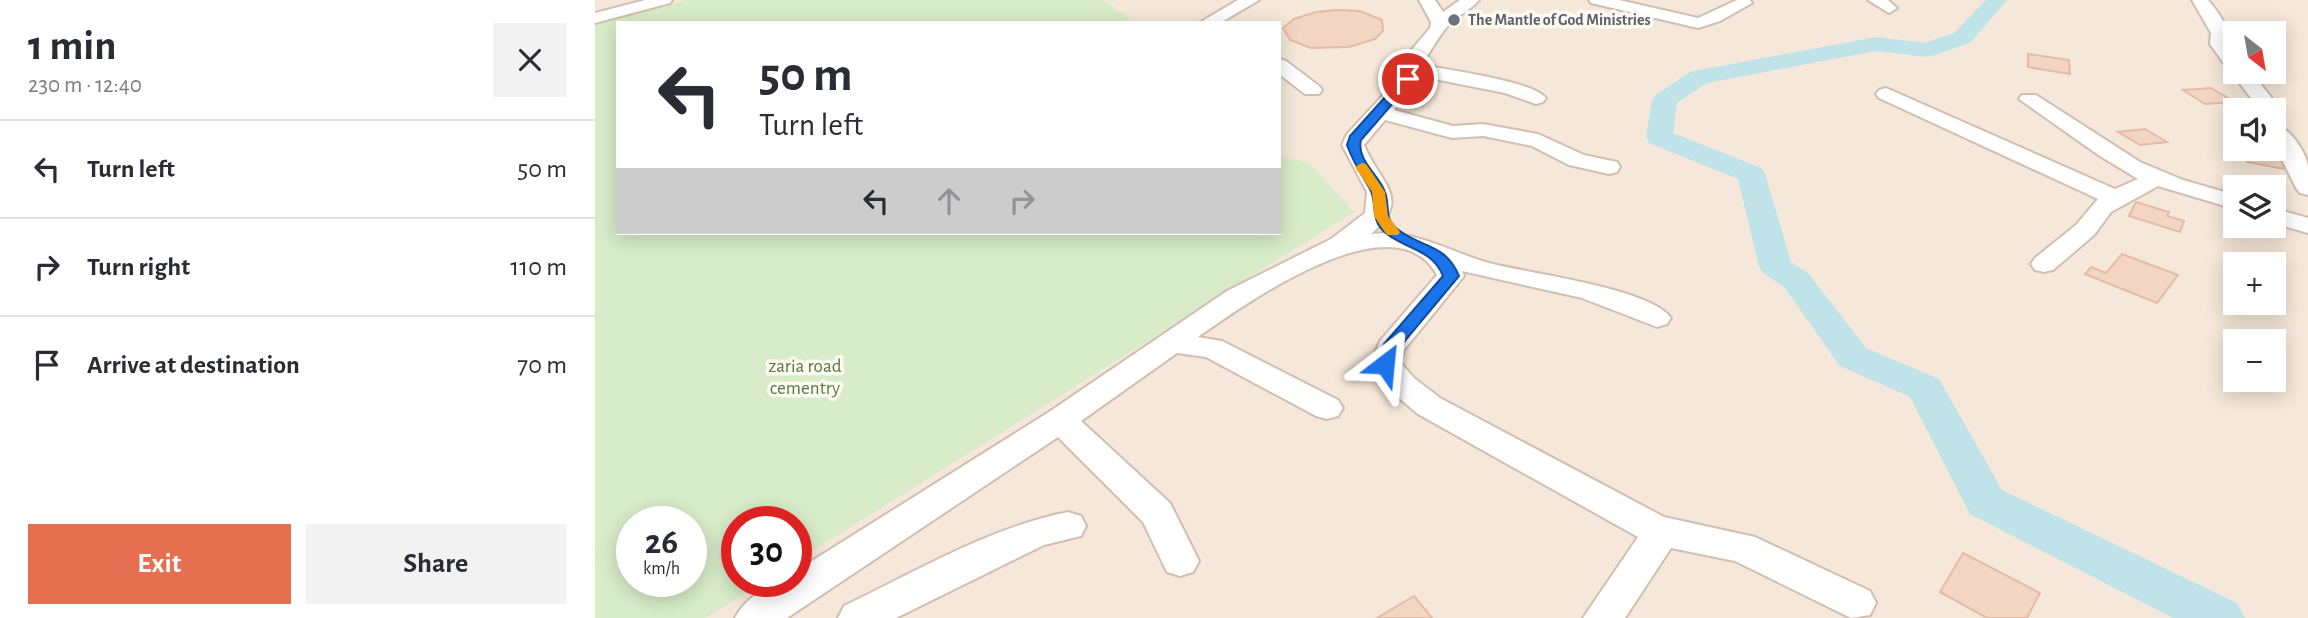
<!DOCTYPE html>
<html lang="en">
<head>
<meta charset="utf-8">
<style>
	body { margin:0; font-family:"Alegreya Sans",sans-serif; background:#f2f2f3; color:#2b2b33; height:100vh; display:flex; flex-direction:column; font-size:26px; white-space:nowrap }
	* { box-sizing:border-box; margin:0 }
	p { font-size:23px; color:#7c7c81 }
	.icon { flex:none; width:38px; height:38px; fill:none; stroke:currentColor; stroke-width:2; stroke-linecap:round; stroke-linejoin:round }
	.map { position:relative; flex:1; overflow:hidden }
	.panel { display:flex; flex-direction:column; background:#fff; width:595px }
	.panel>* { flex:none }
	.hud { position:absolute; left:21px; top:21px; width:665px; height:214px; border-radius:0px; box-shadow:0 4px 18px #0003; background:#fff; color:#2b2b33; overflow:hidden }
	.needle { width:46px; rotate:149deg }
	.tools { position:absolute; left:1628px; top:21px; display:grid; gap:14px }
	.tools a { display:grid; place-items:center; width:63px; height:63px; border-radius:0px; background:#fff; box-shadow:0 4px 18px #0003; font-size:35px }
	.speed { position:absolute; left:21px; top:506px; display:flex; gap:14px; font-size:35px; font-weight:700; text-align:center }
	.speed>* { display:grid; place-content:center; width:91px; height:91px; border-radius:50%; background:#fff; box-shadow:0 4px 18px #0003; line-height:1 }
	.speed small { font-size:18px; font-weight:400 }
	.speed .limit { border:10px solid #d22; background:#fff; color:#111 }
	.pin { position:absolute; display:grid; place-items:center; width:60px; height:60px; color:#fff; margin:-30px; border:4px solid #fff; border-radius:50%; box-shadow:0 2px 7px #0007 }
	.me { position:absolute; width:77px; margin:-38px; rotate:29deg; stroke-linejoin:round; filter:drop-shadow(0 0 5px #0008) }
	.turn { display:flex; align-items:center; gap:24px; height:147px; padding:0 28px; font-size:32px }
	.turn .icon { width:91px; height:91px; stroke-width:2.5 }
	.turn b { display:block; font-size:49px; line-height:60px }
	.lanes { display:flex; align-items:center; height:66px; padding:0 28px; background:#0003; justify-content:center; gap:35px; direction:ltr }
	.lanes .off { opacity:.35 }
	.round { display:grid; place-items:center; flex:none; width:74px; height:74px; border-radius:0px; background:#f2f2f3 }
	.summary { display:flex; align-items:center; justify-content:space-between; height:119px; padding:0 28px }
	h1 { font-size:42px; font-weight:700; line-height:52px }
	.cta { display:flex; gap:14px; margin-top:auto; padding:14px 28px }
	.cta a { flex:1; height:80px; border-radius:0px; background:#e76f51; color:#fff; font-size:28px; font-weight:700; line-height:80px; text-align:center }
	.cta a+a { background:#f2f2f3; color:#2b2b33 }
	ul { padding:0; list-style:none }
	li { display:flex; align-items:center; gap:21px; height:98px; padding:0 28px; border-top:2px solid #e1e1e2 }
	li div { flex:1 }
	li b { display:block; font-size:26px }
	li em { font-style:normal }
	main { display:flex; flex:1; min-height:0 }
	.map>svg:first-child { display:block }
	.residential { fill:#f5e8da; fill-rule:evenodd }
	.green { fill:#d8ecc9; fill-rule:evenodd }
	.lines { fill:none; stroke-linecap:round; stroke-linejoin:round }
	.river { fill:#bfe3e8; fill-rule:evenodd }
	.building { fill:#f3d5c3; stroke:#e6bba3; stroke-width:2 }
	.minor-casing { stroke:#d1beb0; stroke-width:4 }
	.minor { fill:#fff; fill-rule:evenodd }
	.route { fill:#1a73e8; stroke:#114b97; stroke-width:2 }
	.slow { fill:#f59e0b }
	.worship-dot { fill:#6b7280; stroke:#fffaf3; stroke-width:2.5 }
	.labels { text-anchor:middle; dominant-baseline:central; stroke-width:7; stroke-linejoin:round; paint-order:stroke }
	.far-worship-label { font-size:16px; font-weight:bold; fill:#5b616d; stroke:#fffaf3; text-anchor:start }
	.park-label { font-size:19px; fill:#537a41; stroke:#fffaf3 }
</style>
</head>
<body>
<main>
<section class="panel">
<div class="summary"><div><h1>1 min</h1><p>230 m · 12:40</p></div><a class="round"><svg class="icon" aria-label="close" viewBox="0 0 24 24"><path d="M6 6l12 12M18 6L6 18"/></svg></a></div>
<ul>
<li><svg class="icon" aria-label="left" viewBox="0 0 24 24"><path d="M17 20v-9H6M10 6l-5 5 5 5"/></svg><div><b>Turn left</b></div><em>50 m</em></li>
<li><svg class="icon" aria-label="right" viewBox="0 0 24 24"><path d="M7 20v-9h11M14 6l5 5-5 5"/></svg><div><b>Turn right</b></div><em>110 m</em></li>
<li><svg class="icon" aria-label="arrive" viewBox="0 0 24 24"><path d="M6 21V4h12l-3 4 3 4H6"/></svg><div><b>Arrive at destination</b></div><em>70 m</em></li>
</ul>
<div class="cta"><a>Exit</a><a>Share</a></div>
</section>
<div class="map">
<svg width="1713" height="618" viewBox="0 0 1713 618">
	<rect width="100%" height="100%" fill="#fdf6ec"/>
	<!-- residential -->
	<path class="residential" d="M0,0H1713V618H0ZM23,23H684V233H23ZM1640,33H1678V72H1640ZM1640,110H1678V149H1640ZM1640,187H1678V226H1640ZM1640,264H1678V303H1640ZM1640,341H1678V380H1640ZM37,522H96V581H37ZM142,522H201V581H142Z"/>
	<!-- green -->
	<path class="green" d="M92,0H509L540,23H23V233H684V156L714,163L759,212L201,561V522H142V581H170L111,618H0V24ZM37,522H96V581H37Z"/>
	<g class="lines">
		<!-- river -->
		<path class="river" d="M1391,0H1412L1375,43L1340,55L1332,57L1281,51L1112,83L1082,103L1078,133L1166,168L1170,174L1196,262L1213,273L1271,348L1344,379L1407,490L1642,603L1650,618H1578L1375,514L1315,397L1245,366L1189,287L1169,274L1164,267L1143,179L1054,143L1051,137L1057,100L1061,95L1095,72L1104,70L1281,37L1330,43L1359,33Z"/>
	</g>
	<!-- building -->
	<path class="building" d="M741,10L765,11L787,20L788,31L780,39L754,47L716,48L695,40L688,28L699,19L721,12Z
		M1433,54L1474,60L1475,74L1433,67Z
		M1616,88L1640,102L1610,104L1588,90Z
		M1550,129L1572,142L1545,145L1523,132Z
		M1649,149L1685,156L1689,169L1652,162Z
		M1541,202L1574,212L1572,216L1589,221L1585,232L1534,216Z
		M1527,254L1583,275L1562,303L1490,274L1496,267L1511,273Z
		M1368,553L1445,593L1432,618H1392L1345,592Z
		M819,596L837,618H782Z"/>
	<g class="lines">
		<!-- minor casing -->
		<g class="minor-casing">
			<path id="minor" d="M50,0H77L75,3L0,23V13Z
				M643,0H664L625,23H604Z
				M824,0H840L848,12L865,0H884C877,9 865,14 856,22C850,28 831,56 828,65C852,70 938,81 951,98L948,102L941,104L910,93L824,76L799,110L858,126L888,124L943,134L989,155L1022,162L1025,167L1022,172L1014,174L974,165L937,146L888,136L857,138L790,120L769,145C785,184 818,198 776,234C819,229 853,251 894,263C931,273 1056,288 1076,318L1072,324L1062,327L987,298L867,271L869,276L809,350L805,362L819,378L845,398L1069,517L1160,537L1275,591L1281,603L1275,615L1256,618L1140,561L1076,548L1030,618H988L1043,537L823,414L797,392L775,364L785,341L842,275C799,197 650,304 603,337L627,341L743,400L748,408L743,416L732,419L721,416L611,357L582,353L486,421L575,503L604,561L598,572L585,576L572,572L548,522L463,437L192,618H140C150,597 178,581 201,581V571L454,412L632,291L736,239L770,213L772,192L747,145L752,134L804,78L814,53L835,28L836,22Z
				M994,0H1024L1103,18L1142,0H1155L1157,3L1125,21L1103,28L996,3Z
				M1273,0H1293L1302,8L1294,13Z
				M1597,0H1613C1624,13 1634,26 1633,44L1640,52V72H1656L1676,97L1682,110L1679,114L1678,110H1662L1656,98L1636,72L1638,70L1633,69L1615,44L1616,33Z
				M684,59L691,61L724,86L727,90L724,94H710L684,74Z
				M1291,88L1520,189L1543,179L1505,156L1424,99L1427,95H1441L1545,162L1588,180L1640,195V209L1563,186L1516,212L1499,235L1458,270L1449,272L1440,270L1436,264L1440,258L1481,225L1503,199L1284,98L1281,94L1284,90Z
				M1678,123C1694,127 1710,150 1713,166C1713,175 1713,186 1713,195L1705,193L1701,188L1678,141Z
				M1678,208L1713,218V233L1678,223Z
				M473,512L486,516L491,526L486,536L449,545L301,618H243L249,606C320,572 396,527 473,512Z"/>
		</g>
		<!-- minor -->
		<use href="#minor" class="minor"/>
	</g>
	<!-- route -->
	<path class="route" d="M809,76L819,79L766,140C761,160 784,175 790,192C795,205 789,218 801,228C824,248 850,242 864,276L803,349L797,368L790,370L782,364L789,344L848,276C838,250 811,249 792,234C774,221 783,204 775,189C766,174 758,162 752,145L755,136Z"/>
	<!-- slow -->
	<path class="slow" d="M767,163L771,164L790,192L793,216L805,232L803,235H792L779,216L777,192L760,167Z"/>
	<!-- markers -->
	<circle class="worship-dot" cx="859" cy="20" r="7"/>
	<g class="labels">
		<!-- far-worship labels -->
		<g class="far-worship-label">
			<text x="873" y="20">The Mantle of God Ministries</text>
		</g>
		<!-- park labels -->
		<g class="park-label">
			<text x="210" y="366">zaria road<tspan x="210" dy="22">cementry</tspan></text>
		</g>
	</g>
</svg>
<div class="tools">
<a><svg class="needle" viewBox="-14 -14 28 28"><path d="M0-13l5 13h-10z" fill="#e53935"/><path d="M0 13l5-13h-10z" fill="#7c7c81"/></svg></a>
<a><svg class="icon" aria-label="sound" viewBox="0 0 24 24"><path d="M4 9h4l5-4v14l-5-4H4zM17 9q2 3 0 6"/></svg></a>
<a><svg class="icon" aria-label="layers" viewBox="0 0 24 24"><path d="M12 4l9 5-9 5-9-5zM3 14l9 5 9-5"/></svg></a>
<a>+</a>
<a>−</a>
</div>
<div class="speed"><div>26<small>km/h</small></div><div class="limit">30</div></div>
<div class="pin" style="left:813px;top:79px;background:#d93025"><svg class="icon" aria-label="arrive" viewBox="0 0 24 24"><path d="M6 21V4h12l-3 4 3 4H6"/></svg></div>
<svg class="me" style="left:790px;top:364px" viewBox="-20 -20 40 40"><path d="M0-17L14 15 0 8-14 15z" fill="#1a73e8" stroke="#fff" stroke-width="4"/></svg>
<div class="hud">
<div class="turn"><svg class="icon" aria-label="left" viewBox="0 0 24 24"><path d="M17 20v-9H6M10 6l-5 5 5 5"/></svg><div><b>50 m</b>Turn left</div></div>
<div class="lanes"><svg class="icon" aria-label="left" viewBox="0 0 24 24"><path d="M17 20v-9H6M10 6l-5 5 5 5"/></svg><svg class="icon off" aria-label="ahead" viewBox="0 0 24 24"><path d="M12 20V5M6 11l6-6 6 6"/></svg><svg class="icon off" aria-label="right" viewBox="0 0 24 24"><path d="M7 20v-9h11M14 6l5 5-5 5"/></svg></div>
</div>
</div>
</main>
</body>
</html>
